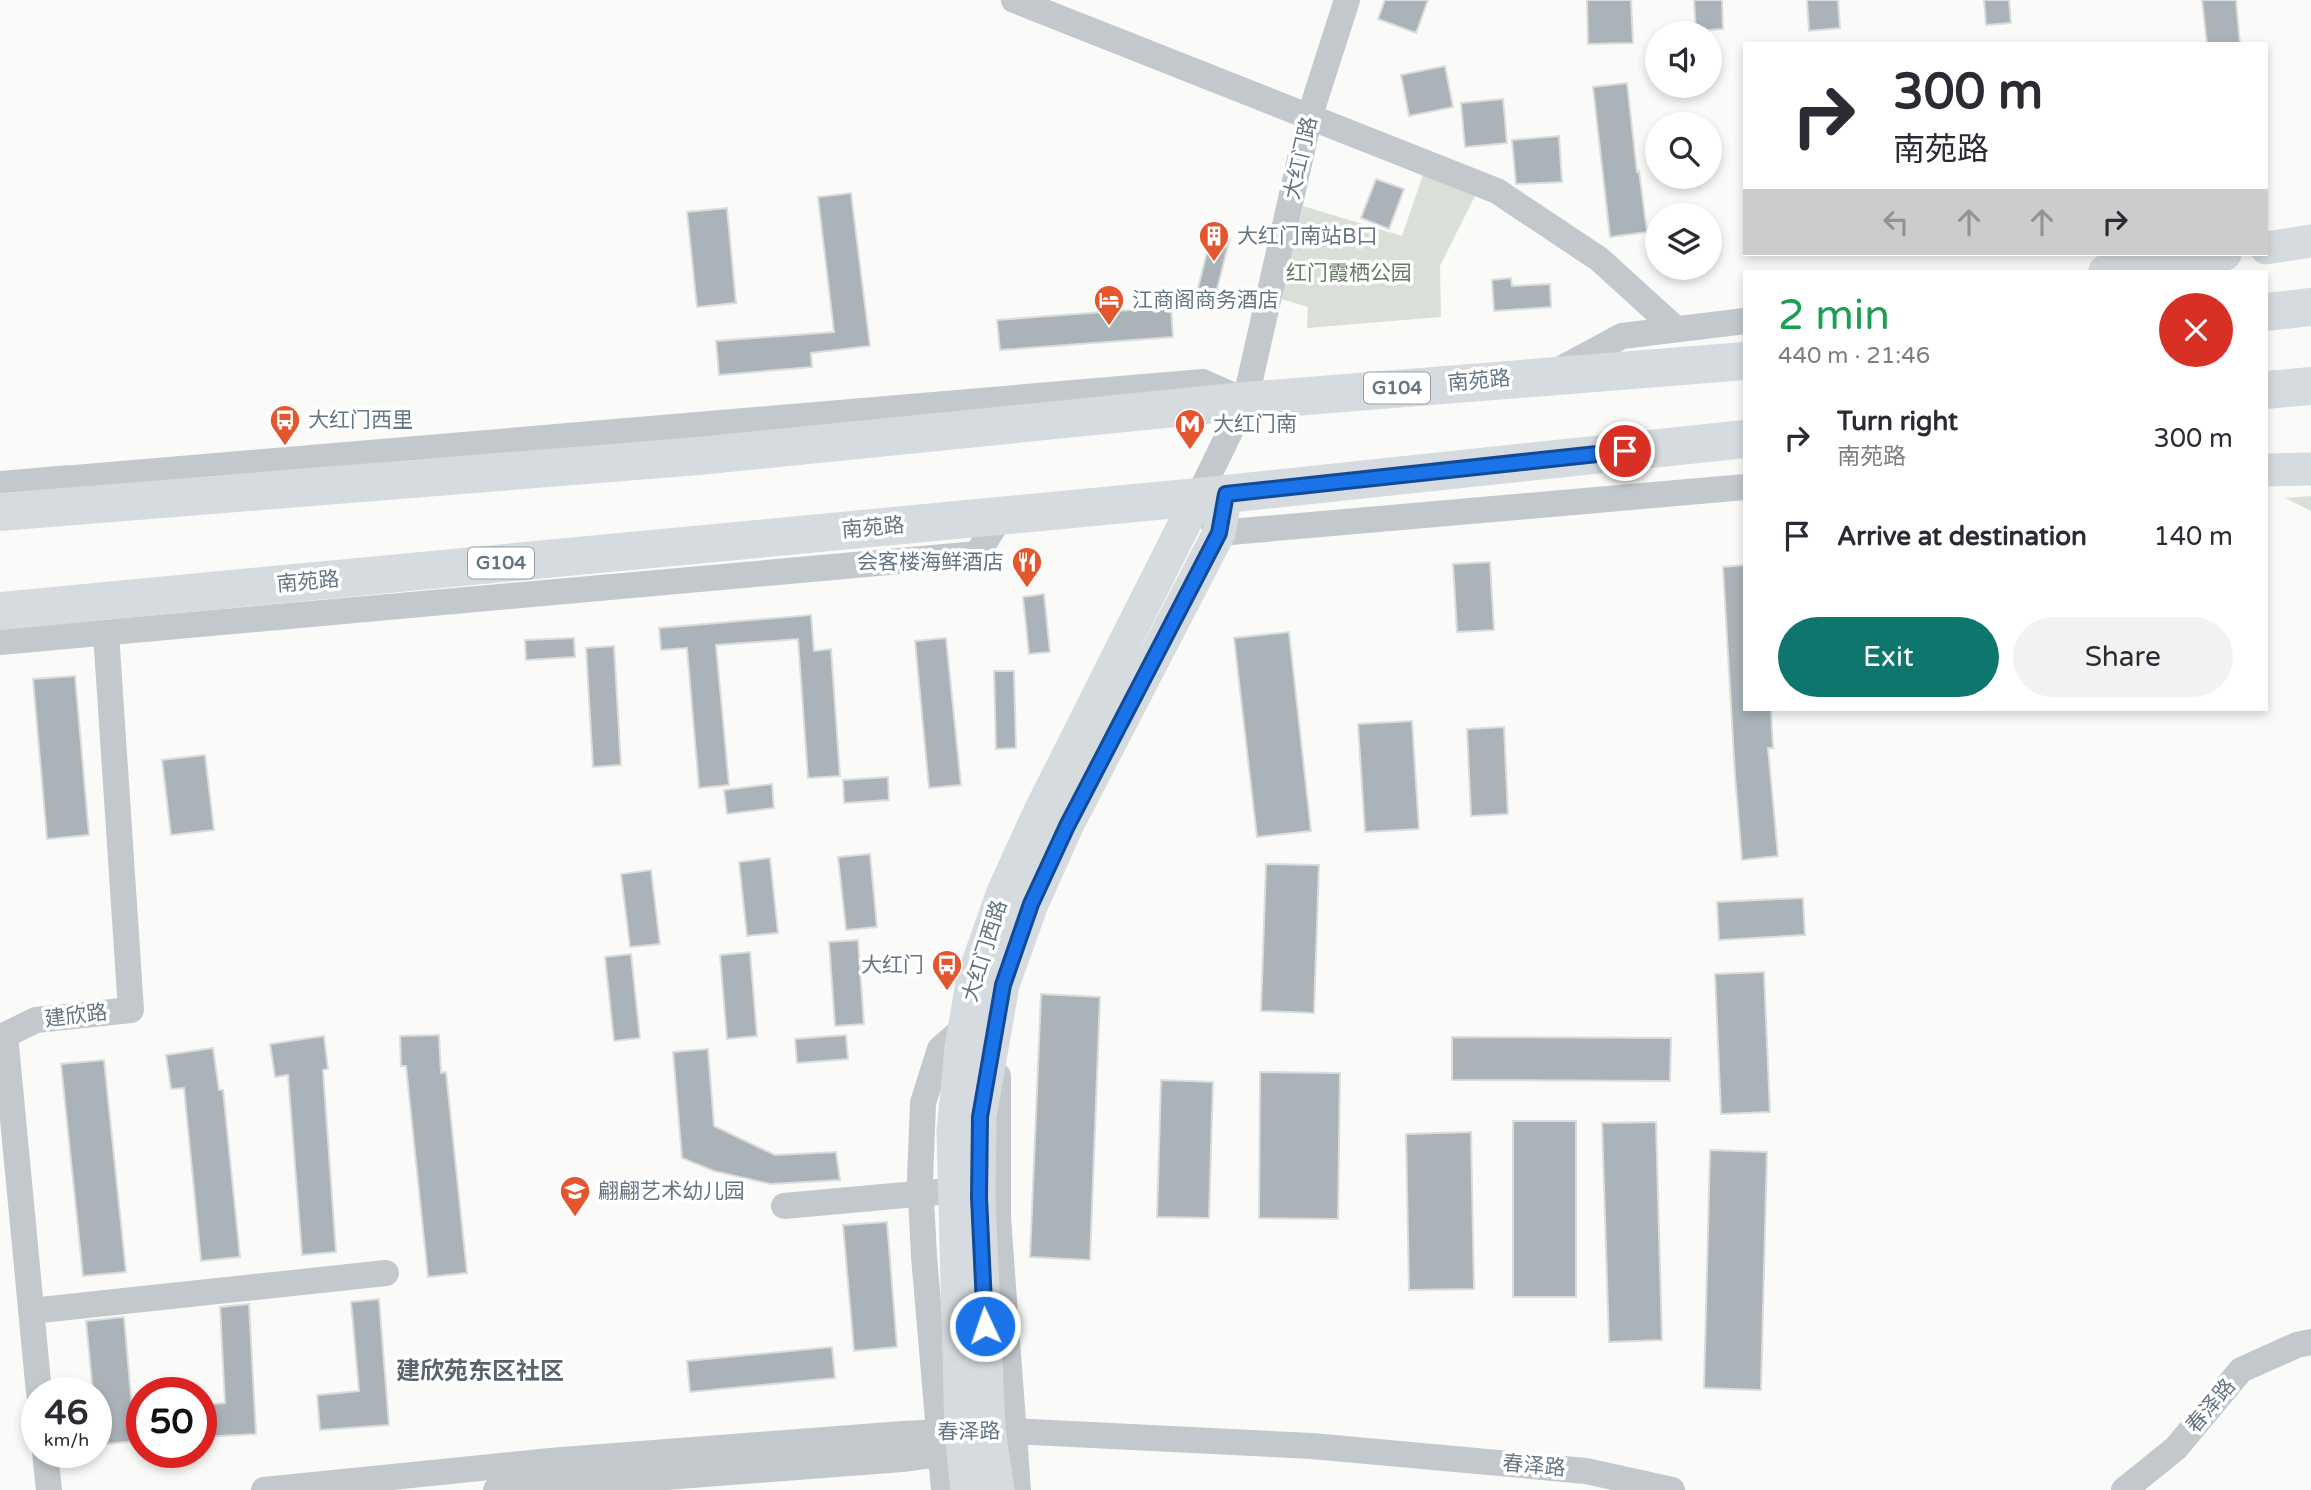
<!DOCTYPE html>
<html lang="en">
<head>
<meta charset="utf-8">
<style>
	body { margin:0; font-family:"Varela Round","Noto Sans SC",sans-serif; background:#f2f2f3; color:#2b2b33; height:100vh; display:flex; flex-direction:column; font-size:26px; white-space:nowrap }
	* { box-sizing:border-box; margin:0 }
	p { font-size:23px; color:#7c7c81 }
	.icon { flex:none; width:38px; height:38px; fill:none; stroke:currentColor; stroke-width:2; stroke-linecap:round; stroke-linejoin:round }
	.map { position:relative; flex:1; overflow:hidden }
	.details { position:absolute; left:1743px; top:270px; width:525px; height:441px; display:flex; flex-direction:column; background:#fff; border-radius:0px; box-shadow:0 4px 10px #0003 }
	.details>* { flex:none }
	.top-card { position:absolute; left:1743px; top:42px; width:525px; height:214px; border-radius:0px; box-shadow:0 4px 10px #0003; background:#fff; color:#2b2b33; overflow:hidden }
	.controls { position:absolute; left:1645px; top:21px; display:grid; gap:14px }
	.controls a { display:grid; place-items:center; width:77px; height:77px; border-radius:50%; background:#fff; box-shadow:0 4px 10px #0003; font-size:35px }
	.speed { position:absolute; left:21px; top:1377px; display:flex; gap:14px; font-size:35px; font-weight:700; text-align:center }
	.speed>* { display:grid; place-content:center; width:91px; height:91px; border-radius:50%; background:#fff; box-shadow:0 4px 10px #0003; line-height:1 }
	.speed small { font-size:18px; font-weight:400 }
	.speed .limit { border:10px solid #d22; background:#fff; color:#111 }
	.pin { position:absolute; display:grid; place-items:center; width:60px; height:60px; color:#fff; margin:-30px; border:4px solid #fff; border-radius:50%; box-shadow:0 2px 7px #0007 }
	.me { position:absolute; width:77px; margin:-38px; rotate:357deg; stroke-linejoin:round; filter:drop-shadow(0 0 5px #0008) }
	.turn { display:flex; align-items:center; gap:24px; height:147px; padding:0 35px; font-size:32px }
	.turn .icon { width:91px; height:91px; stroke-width:2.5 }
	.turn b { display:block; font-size:49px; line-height:60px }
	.lanes { display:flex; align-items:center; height:66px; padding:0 35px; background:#0003; justify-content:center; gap:35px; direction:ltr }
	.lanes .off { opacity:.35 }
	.round { display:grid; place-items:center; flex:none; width:74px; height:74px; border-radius:37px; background:#f2f2f3 }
	.headline { display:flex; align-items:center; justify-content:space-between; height:119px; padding:0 35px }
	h1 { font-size:42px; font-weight:600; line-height:52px; color:#1e9e55 }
	.button { display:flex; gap:14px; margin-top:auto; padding:14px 35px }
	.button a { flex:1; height:80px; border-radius:42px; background:#0f766e; color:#fff; font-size:28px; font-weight:600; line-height:80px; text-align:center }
	.button a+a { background:#f2f2f3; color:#2b2b33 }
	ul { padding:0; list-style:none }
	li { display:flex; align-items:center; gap:21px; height:98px; padding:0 35px }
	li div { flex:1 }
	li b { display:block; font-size:26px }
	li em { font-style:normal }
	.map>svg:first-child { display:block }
	.green { fill:#dadfd7 }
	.building { fill:#aab3b9; stroke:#dcdcda; stroke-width:2 }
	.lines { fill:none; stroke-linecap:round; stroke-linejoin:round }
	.minor { stroke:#c3c8cc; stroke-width:26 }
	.major { stroke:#d6dbdf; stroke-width:33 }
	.highway { stroke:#d6dbdf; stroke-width:38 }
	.route-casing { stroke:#114b97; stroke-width:18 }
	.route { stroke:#1a73e8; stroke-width:12 }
	.labels { text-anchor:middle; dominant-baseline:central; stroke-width:7; stroke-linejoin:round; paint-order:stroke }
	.shield { fill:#fff; stroke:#939fa8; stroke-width:2 }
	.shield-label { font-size:19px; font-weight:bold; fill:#657683 }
	.street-label { font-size:21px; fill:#657683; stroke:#fff }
	.poi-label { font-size:21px; fill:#657683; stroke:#fff; text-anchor:start }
	.park-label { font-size:21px; fill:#687a64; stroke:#fff }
	.quarter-label { font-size:24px; font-weight:bold; fill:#57646e; stroke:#fff }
</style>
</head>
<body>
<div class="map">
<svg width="2311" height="1490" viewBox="0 0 2311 1490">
	<rect width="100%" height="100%" fill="#fafaf8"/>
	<!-- green -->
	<path class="green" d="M1424,172L1476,194L1440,266L1441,317L1307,328L1308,307L1281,299L1303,206L1402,236Z
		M2311,496V511L2285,498Z"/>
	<!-- building -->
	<path class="building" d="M1385,0H1428L1416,33L1378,19Z
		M1587,0H1631L1633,43L1588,44Z
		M1694,0H1722L1723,29L1696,31Z
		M1807,0H1838L1840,28L1809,31Z
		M1984,0H2009L2011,23L1986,25Z
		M2202,0H2236L2240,44H2207Z
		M1445,66L1453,107L1409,116L1401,75Z
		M1627,83L1637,172L1639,171L1647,232L1610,237L1593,87Z
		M1503,99L1507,143L1465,147L1461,103Z
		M1559,136L1562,182L1516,184L1512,140Z
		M1376,179L1404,189L1389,229L1361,218Z
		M851,193L870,346L811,353L812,367L719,375L716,341L834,332L818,197Z
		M727,208L736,303L697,307L687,212Z
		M1212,233L1230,238L1216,293L1198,288Z
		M1511,278L1512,286L1550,284L1551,307L1494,311L1492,280Z
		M1171,307L1173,337L1000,350L997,320Z
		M1490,562L1494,630L1457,632L1453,564Z
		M1745,565V709H1771L1773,748H1768L1778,856L1742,860L1735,775L1723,567Z
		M1044,594L1050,652L1029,654L1023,597Z
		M811,615L814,651L831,649L840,776L808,778L798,639L716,645L729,785L699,788L687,648L661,650L659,628Z
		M1289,632L1311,831L1257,837L1234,638Z
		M574,638L575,657L526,660L525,640Z
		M946,638L961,785L929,788L915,641Z
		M614,646L621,765L593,767L586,648Z
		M994,671H1014L1016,748L996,749Z
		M75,676L89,835L47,839L33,679Z
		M1412,721L1419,829L1365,832L1358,724Z
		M1504,727L1508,814L1471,816L1467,729Z
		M205,755L214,830L171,835L162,760Z
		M888,777L889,800L844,803L843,780Z
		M772,784L774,808L727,814L724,790Z
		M870,854L877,927L846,930L838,857Z
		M770,858L778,933L747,936L739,862Z
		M1266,864L1319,865L1314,1013L1261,1011Z
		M651,870L660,944L630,947L621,874Z
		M1803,898L1805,935L1719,940L1717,902Z
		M858,940L864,1024L835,1026L829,942Z
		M750,952L757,1036L727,1039L720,955Z
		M631,954L640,1038L614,1041L605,957Z
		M1764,972L1770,1112L1721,1114L1715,974Z
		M1041,994L1100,997L1090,1260L1030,1257Z
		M439,1035L441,1073L446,1072L467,1273L428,1277L406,1066H401L400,1036Z
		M846,1035L848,1059L797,1063L795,1039Z
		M324,1036L328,1069L323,1070L336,1252L302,1255L288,1075L275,1077L270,1044Z
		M1452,1037L1671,1038L1670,1081L1452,1080Z
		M213,1048L219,1090H223L240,1257L201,1261L184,1088L171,1089L166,1055Z
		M708,1049L714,1126L775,1155L836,1152L840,1180L771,1184L714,1171L682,1158L673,1052Z
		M104,1060L126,1272L83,1276L61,1064Z
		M1260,1072L1340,1073L1338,1219L1259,1218Z
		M1161,1080L1213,1082L1209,1218L1157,1217Z
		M1513,1121H1576V1297H1513Z
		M1656,1122L1662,1340L1609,1342L1602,1123Z
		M1471,1132L1474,1289L1409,1290L1406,1134Z
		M1710,1150L1767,1152L1761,1390L1704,1388Z
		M887,1222L897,1347L854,1351L843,1225Z
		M379,1299L389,1425L320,1430L317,1395L359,1391L351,1302Z
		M249,1304L256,1434L201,1437V1405L225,1403L220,1307Z
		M124,1317L135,1441L98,1445L96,1393H93L86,1321Z
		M832,1347L835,1378L690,1392L687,1361Z"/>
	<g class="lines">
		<!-- minor -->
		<path class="minor" d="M1014,0L1497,191L1599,259L1676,329
			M1557,371L1622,336L1745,321
			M1245,401L1198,497L1219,533L1745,487
			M1242,415L1310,115L1347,0
			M0,484L70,478
			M31,506L75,478L1203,382L1243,400
			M0,642L977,554L1001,516
			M998,1076V1218L1018,1490
			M784,1206L938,1192
			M31,1311L386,1273
			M39,1393L5,1035L36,1020L131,1010L106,633
			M45,1452L49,1490
			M264,1490L550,1461L903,1434L989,1430L1312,1446L1586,1471L1672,1490
			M496,1490L902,1459L982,1448
			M944,1490L924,1256L920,1180L923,1103L940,1049L964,1028
			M2124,1490L2176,1448L2241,1370L2297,1345L2311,1342"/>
		<!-- major -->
		<path class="major" d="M2266,248L2311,241
			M2105,271L2225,254
			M2266,470L2311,469
			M967,1490L961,1432L953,1132L961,1048L973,977L1003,892L1039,813L1198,497
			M998,1490L989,1430L979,1197L980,1117L1003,985L1032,904L1067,826L1219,533L1226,494"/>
		<!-- highway -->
		<path class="highway" d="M2266,312L2311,307
			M2266,390L2311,386
			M0,512L698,456L1245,401L1745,361
			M0,611L1198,497L1745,439"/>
	</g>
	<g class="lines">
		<!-- route casing -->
		<g class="route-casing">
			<path id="route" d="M985,1326L979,1197L980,1117L1003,985L1031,904L1067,826L1219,533L1226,494L1625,451"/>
		</g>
		<!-- route -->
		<use href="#route" class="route"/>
	</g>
	<!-- icons -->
	<defs>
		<g id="building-pin" transform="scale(1.575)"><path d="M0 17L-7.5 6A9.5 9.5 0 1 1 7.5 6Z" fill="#e4572e" stroke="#fff"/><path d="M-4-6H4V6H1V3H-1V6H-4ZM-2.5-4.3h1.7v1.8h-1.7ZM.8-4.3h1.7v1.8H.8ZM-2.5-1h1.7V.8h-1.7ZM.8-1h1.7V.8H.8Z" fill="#fff"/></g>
		<g id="hotel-pin" transform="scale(1.575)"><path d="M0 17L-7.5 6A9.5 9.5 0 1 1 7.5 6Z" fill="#e4572e" stroke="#fff"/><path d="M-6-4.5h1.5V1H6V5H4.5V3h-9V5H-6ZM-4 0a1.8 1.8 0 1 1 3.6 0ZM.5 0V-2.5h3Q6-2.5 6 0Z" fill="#fff"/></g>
		<g id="bus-pin" transform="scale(1.575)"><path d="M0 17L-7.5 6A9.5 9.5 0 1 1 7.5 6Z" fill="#e4572e" stroke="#fff"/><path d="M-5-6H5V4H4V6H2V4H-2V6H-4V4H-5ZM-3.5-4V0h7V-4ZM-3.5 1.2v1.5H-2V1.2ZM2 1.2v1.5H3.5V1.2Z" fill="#fff"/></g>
		<g id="metro-pin" transform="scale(1.575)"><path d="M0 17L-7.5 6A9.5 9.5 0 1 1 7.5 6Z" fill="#e4572e" stroke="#fff"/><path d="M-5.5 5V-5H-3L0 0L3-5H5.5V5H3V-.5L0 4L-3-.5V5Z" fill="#fff"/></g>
		<g id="restaurant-pin" transform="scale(1.575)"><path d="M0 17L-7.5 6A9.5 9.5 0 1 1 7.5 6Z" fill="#e4572e" stroke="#fff"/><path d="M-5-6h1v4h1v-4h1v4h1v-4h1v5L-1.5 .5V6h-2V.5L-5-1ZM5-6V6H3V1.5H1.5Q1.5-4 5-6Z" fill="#fff"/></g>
		<g id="school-pin" transform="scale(1.575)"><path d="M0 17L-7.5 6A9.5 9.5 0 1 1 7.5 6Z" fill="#e4572e" stroke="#fff"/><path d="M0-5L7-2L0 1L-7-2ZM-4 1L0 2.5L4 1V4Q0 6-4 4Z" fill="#fff"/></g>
	</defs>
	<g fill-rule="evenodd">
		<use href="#building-pin" x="1214" y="236"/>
		<use href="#hotel-pin" x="1109" y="300"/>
		<use href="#bus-pin" x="285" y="420"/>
		<use href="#metro-pin" x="1190" y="424"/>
		<use href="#restaurant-pin" x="1027" y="562"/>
		<use href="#bus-pin" x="947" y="965"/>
		<use href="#school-pin" x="575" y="1191"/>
	</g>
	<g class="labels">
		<!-- shield labels -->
		<g class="shield">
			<rect x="1364" y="372.5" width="66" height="31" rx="5"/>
			<rect x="468" y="547.5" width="66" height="31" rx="5"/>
		</g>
		<g class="shield-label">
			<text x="1397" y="388">G104</text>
			<text x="501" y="563">G104</text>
		</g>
		<!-- street labels -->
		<g class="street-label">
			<text transform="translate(1301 158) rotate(-77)">大红门路</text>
			<text transform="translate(1479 381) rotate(-5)">南苑路</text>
			<text transform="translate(873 528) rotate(-5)">南苑路</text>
			<text transform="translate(308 582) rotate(-5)">南苑路</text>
			<text transform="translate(985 951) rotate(-73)">大红门西路</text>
			<text transform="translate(76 1016) rotate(-7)">建欣路</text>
			<text transform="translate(2211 1406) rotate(-50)">春泽路</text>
			<text transform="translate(969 1432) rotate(-1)">春泽路</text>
			<text transform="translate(1534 1466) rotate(5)">春泽路</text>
		</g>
		<!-- poi labels -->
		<g class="poi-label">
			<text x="1237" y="236">大红门南站B口</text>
			<text x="1132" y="300">江商阁商务酒店</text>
			<text x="308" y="420">大红门西里</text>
			<text x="1213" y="424">大红门南</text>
			<text x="1004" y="562" text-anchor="end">会客楼海鲜酒店</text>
			<text x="924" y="965" text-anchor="end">大红门</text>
			<text x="598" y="1191">翩翩艺术幼儿园</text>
		</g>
		<!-- park labels -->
		<g class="park-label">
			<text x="1349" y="273">红门霞栖公园</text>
		</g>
		<!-- quarter labels -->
		<g class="quarter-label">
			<text x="480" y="1371">建欣苑东区社区</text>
		</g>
	</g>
</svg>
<div class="controls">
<a><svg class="icon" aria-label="sound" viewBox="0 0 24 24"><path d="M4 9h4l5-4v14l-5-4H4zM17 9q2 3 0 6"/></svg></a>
<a><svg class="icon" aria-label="search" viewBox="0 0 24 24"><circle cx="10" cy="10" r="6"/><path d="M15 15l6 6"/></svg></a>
<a><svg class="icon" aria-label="layers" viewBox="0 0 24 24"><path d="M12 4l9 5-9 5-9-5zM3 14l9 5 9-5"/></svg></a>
</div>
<div class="speed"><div>46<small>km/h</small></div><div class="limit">50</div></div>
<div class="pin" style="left:1625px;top:451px;background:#d93025"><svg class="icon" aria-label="arrive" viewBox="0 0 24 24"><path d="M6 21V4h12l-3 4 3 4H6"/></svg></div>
<svg class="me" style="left:985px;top:1326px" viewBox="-20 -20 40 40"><circle r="17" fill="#1a73e8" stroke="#fff" stroke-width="3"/><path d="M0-11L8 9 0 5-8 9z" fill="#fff"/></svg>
<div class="top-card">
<div class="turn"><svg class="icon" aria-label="right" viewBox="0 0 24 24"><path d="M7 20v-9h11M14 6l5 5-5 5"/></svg><div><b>300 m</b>南苑路</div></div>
<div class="lanes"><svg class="icon off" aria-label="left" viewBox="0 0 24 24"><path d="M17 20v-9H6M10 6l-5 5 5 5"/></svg><svg class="icon off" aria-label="ahead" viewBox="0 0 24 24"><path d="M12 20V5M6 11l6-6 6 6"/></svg><svg class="icon off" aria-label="ahead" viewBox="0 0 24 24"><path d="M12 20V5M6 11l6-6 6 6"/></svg><svg class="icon" aria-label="right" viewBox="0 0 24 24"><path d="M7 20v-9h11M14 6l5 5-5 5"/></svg></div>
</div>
<section class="details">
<div class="headline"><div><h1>2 min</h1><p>440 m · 21:46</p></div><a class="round" style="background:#d93025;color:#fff"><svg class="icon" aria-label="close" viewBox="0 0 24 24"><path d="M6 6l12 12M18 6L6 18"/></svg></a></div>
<ul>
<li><svg class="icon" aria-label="right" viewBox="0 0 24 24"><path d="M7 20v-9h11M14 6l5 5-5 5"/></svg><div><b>Turn right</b><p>南苑路</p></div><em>300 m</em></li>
<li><svg class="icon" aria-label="arrive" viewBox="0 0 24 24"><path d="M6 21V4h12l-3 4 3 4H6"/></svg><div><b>Arrive at destination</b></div><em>140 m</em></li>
</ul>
<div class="button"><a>Exit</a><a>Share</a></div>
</section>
</div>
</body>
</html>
